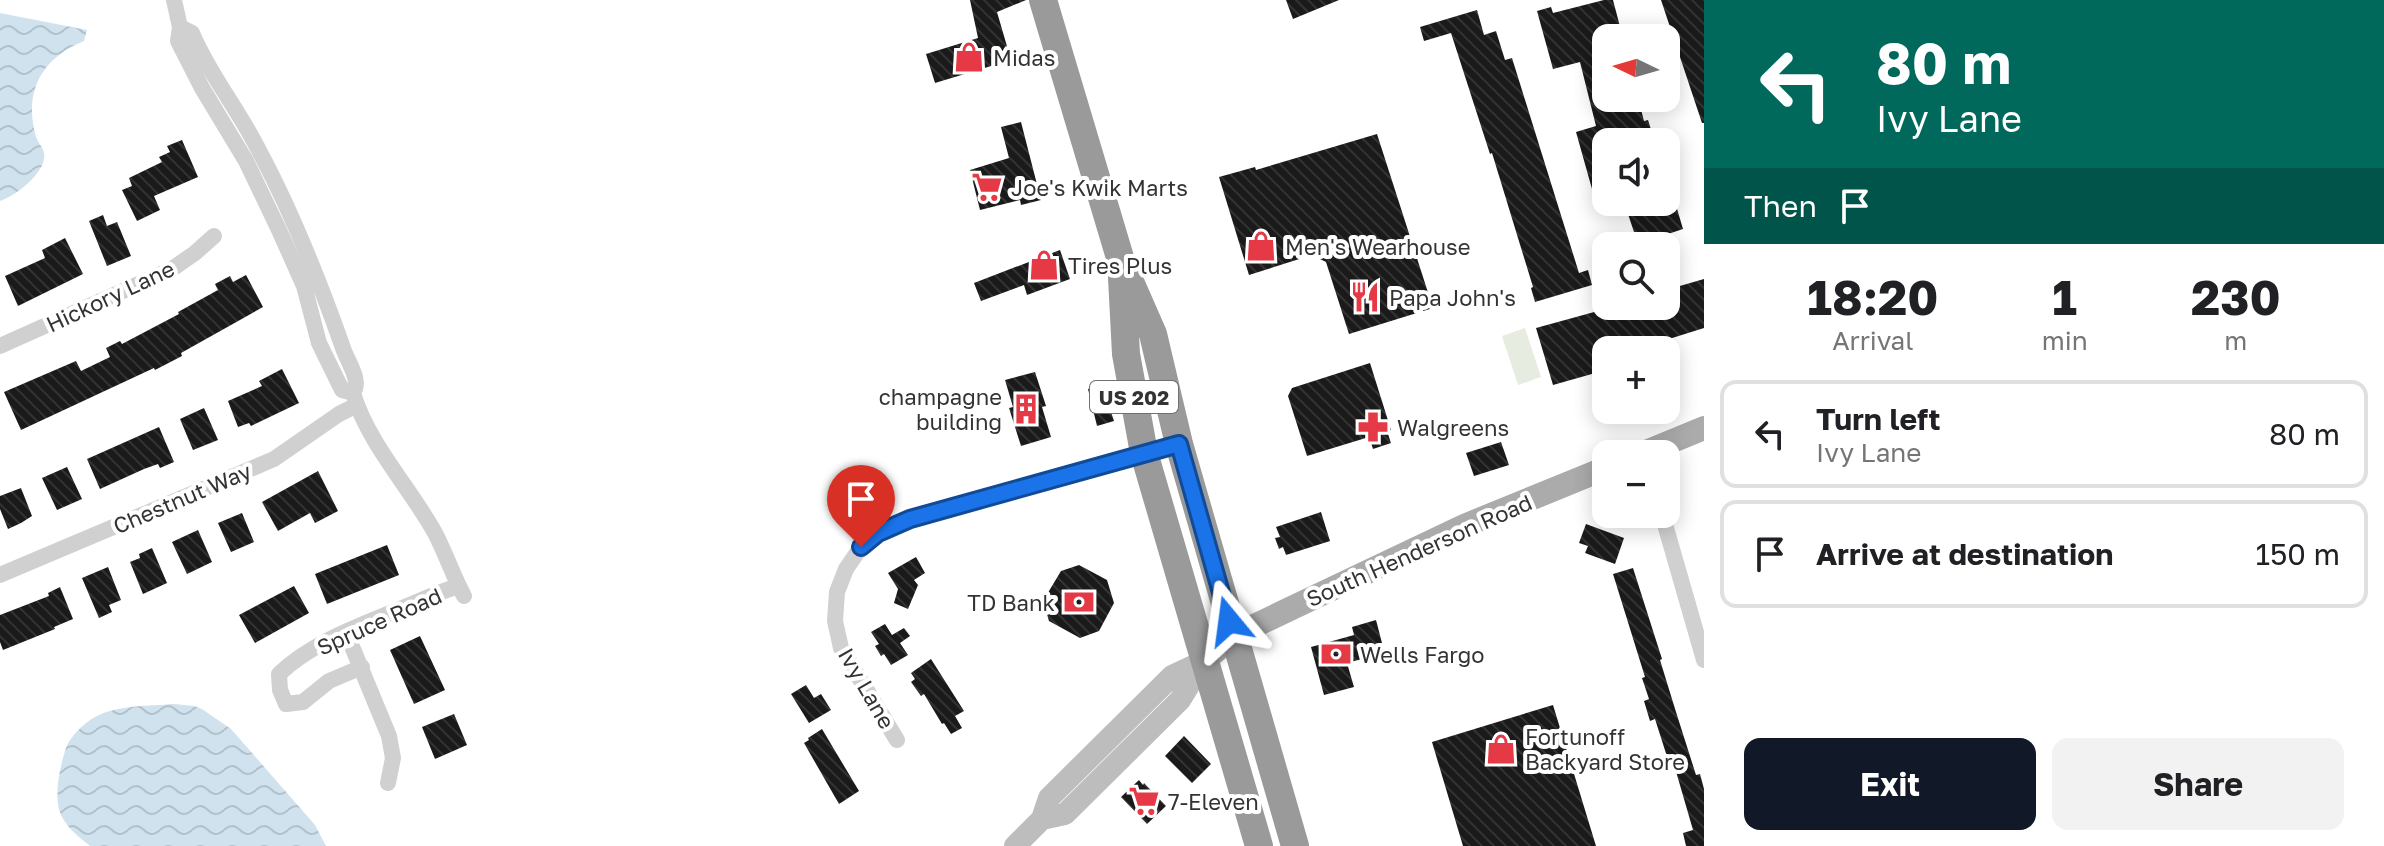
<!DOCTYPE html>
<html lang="en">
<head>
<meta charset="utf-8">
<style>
	body { margin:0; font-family:"Golos Text",sans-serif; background:#f2f2f2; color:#202124; height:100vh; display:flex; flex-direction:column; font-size:30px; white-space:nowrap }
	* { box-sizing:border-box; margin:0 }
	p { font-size:26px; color:#757577 }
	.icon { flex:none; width:44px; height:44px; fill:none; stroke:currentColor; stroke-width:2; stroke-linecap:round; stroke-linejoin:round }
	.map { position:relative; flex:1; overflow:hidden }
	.drawer { display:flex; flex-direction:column; background:#fff; width:680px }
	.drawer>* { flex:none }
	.banner { background:#00695c; color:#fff; overflow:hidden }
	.needle { width:52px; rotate:275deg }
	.fabs { position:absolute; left:1592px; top:24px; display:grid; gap:16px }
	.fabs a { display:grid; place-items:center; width:88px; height:88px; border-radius:16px; background:#fff; box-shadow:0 4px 20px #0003; font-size:40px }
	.pin { position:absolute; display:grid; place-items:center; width:68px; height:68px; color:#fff; margin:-82px -34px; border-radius:50% 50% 50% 0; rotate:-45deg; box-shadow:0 0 8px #0007 }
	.pin .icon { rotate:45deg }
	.me { position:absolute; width:88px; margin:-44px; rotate:344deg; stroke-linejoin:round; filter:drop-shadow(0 0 6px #0008) }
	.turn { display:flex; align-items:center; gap:28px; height:168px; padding:0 40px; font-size:36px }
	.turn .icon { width:104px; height:104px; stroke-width:2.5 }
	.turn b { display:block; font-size:56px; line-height:68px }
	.then { display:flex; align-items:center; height:76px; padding:0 40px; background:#0003; gap:16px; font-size:30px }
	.eta { display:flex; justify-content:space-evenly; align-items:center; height:136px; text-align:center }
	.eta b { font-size:48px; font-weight:700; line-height:56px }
	.cta { display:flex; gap:16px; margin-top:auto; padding:16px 40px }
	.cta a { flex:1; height:92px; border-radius:16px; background:#111827; color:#fff; font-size:32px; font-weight:700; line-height:92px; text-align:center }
	.cta a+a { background:#f2f2f2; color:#202124 }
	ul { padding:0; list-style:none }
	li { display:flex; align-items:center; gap:24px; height:108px; margin:0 16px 12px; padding:0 24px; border:4px solid #e0e0e0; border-radius:16px }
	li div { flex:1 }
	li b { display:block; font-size:30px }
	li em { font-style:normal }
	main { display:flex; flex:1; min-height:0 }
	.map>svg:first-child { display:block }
	.garden { fill:#e6ecdf }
	.water { fill:url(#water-waves) }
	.building { fill:url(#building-back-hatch) }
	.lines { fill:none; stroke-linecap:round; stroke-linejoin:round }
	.street { stroke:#d0d0d0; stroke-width:16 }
	.secondary { stroke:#bdbdbd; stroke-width:22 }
	.primary { stroke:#ababab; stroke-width:24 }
	.highway { stroke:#9a9a9a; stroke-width:28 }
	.route-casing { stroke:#114b97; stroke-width:20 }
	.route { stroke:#1a73e8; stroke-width:14 }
	.labels { text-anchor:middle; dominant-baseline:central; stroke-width:8; stroke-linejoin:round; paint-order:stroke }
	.shield { fill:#fff; stroke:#707070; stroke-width:2 }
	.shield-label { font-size:20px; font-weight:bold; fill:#333 }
	.poi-label { font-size:22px; fill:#333; stroke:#fff; text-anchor:start }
	.street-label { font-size:22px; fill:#333; stroke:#fff }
</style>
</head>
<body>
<main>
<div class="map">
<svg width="1704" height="846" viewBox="0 0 1704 846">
	<defs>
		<pattern id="water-waves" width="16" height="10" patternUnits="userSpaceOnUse" patternTransform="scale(2)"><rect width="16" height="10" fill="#cfe2ee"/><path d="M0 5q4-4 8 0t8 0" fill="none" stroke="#b2c2cd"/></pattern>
		<pattern id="building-back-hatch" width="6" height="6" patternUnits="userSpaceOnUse" patternTransform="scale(2)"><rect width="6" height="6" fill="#1a1a1a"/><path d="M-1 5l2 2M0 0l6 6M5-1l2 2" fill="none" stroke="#333"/></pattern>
	</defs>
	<rect width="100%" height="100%" fill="#fff"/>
	<!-- garden -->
	<path class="garden" d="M1525,328L1541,377L1518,385L1502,336Z"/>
	<!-- water -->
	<path class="water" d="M0,13L87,30L84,41C42,58 23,91 36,137C38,142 43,148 44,153C48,171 15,197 0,201Z
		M174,704L194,706L202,709L231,729L315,825L326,846H90C79,837 67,828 61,815C53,797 60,766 66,748C70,737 84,723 95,717C117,705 149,706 174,704Z"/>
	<!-- building -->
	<path class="building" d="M970,0H1026L997,12L1011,60L935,83L926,54L978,38Z
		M1286,0H1339L1293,19Z
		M1604,0H1613L1623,38H1606V98H1638L1644,121L1648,120L1655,142H1606V185L1592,189L1576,132L1596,126L1580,62L1553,69L1537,11L1551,7L1553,13Z
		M1661,0H1704V123H1702Z
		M1477,10L1484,35L1496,31L1505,60L1512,58L1579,273L1588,270L1592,285L1535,302L1531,288L1533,287L1492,153L1490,154L1451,33L1424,41L1420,27Z
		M1021,122L1041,200L1021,205L1020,200L980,210L970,170L1009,158L1001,127Z
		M1377,134L1433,308L1349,334L1326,262L1312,255L1249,275L1219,177L1255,167L1256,170Z
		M182,140L198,177L154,196L160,210L137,221L122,190L132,186L129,178L162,162L159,157L170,152L167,146Z
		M1624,202H1675L1683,229L1638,244Z
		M103,215L107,226L117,222L131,256L107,266L89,221Z
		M65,238L83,274L18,306L5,276L45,258L42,250Z
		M1060,250L1070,279L1027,295L1024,285L981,301L974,283Z
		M246,275L263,307L181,353L182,356L155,370L154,368L21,430L4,392L76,361L81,371L110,357L106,348L120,341L122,344L179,314L178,312L218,290L215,284L230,276L233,282Z
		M1704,279V328L1634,350H1606V370L1553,385L1536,328L1616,306H1666V290Z
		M1370,363L1391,430L1387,431L1391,443L1373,449L1369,437L1307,456L1288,396L1292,388Z
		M282,369L299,403L251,426L249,423L238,427L228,401L262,386L259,381Z
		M1035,372L1046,406L1042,407L1051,437L1021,446L1009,408L1013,407L1005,380Z
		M1102,384L1106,399L1116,396L1118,406L1110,409L1114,421L1097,426L1088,389Z
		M204,408L218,440L193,450L180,419Z
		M159,427L174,462L160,468L158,464L144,469L100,489L87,459Z
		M1501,442L1509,465L1474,476L1466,453Z
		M67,467L82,499L57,510L42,478Z
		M318,471L338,511L315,523L310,513L278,531L262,502Z
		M21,488L32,516L21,523L8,529L0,509V496Z
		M1321,512L1330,541L1286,555L1283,547L1279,549L1275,538L1280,537L1276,527Z
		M242,513L254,542L231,552L218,523Z
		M1586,524L1624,538L1615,564L1585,553L1588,546L1579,543Z
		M198,530L212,562L187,574L172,542Z
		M387,545L399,575L327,604L315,574Z
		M152,548L167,583L143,594L130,562L140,558L139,554Z
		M916,557L925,573L914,580L918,585L908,609L894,603L898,589L888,573Z
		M1079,565L1107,580L1114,603L1099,631L1080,638L1049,621L1043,601L1061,571Z
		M108,567L121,600L109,605L112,612L99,618L82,578Z
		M1633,568L1662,659L1660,660L1676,712L1696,775L1700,774L1704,789V846H1686L1683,833L1693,830L1675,768L1671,769L1655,719L1650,721L1644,701L1649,699L1642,678L1645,677L1613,574Z
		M294,586L309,613L255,643L239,615Z
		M60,587L73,619L54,627L55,629L3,650L0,642V615L49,596L48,593Z
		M1376,620L1382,643L1359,649L1362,659L1347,663L1354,687L1324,695L1311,647L1354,635L1352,627Z
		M885,624L892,635L904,628L910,636L900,643L908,655L891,665L884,654L881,656L875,646L879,644L871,632Z
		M420,636L445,690L414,704L390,650Z
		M931,659L964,711L955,716L962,728L951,734L944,723L942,724L924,694L921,696L911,682L915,679L911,673Z
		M806,685L814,698L821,694L831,710L809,723L791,694Z
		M1553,705L1596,846H1463L1432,742Z
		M454,714L467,745L435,759L422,727Z
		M822,729L859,791L839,804L804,743L809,740L808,738Z
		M1184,736L1211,764L1192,783L1165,756Z
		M1139,780L1143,785L1144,783L1166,806L1147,824L1121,797Z"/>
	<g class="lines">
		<!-- street -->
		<path class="street" d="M174,0L180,27L178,41L202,88L246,161L279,230L304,286L319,343L342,390L353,393
			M180,27L192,33C207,69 231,100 250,134C288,202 317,274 343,348C347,361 362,380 353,393C369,445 409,486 435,533C446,554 453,576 464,596
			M0,346L172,269L195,253L214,236
			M1662,514L1704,660
			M0,575L274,459L339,414L357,405
			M346,632L389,736L393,758L388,783
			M362,667L329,681L303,702L286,704L280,690L279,674C311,643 359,626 400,609C420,601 438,592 459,586
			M897,740L841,648L835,621L837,592L846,569L861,547L878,533L910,519L1179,444"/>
		<!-- secondary -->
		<path class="secondary" d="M1042,819L1065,814L1180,700L1204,661
			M1015,846L1042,819L1049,798L1172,676L1204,661"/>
		<!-- primary -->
		<path class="primary" d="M1641,454L1704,428
			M1204,661L1233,636L1464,526L1606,468"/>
		<!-- highway -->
		<path class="highway" d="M1043,0L1121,261L1153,334L1179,444L1295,846
			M1122,278L1126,354L1144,453L1259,846"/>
	</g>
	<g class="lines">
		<!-- route casing -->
		<g class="route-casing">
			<path id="route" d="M861,547L878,533L910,519L1179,444L1229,621"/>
		</g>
		<!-- route -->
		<use href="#route" class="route"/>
	</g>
	<!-- icons -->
	<defs>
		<g id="shop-bare" transform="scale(2.4)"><path d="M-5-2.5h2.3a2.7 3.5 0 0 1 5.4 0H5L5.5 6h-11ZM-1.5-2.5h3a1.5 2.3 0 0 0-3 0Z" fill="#e63946" stroke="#fff" stroke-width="2.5" paint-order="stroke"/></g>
		<g id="supermarket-bare" transform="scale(2.4)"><path d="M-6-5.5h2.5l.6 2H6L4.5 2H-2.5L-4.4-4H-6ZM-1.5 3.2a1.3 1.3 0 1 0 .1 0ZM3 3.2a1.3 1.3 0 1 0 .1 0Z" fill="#e63946" stroke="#fff" stroke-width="2.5" paint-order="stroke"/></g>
		<g id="restaurant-bare" transform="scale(2.4)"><path d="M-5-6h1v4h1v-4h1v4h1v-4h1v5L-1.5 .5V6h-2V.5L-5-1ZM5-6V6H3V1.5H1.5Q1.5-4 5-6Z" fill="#e63946" stroke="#fff" stroke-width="2.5" paint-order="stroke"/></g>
		<g id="building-bare" transform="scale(2.4)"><path d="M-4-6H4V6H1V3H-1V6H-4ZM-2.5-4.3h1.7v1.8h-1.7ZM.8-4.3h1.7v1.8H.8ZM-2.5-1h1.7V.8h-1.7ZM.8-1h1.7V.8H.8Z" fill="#e63946" stroke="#fff" stroke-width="2.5" paint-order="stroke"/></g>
		<g id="pharmacy-bare" transform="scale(2.4)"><path d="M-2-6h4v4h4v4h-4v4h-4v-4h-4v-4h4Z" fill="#e63946" stroke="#fff" stroke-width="2.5" paint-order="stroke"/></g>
		<g id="bank-bare" transform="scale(2.4)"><path d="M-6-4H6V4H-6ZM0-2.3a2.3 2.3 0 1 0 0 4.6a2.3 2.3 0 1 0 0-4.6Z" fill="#e63946" stroke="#fff" stroke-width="2.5" paint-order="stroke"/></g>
	</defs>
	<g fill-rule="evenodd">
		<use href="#shop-bare" x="969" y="57"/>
		<use href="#supermarket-bare" x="987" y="187"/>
		<use href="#shop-bare" x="1261" y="246"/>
		<use href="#shop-bare" x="1044" y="265"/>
		<use href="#restaurant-bare" x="1365" y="297"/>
		<use href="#building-bare" x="1026" y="409"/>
		<use href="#pharmacy-bare" x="1373" y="427"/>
		<use href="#bank-bare" x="1079" y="602"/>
		<use href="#bank-bare" x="1336" y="654"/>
		<use href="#shop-bare" x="1501" y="749"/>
		<use href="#supermarket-bare" x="1144" y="801"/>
	</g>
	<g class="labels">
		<!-- shield labels -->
		<rect class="shield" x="1090" y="381" width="88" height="32" rx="6"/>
		<g class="shield-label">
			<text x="1134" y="397">US 202</text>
		</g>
		<!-- poi labels -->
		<g class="poi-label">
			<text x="993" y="57">Midas</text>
			<text x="1011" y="187">Joe's Kwik Marts</text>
			<text x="1285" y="246">Men's Wearhouse</text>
			<text x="1068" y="265">Tires Plus</text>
			<text x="1389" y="297">Papa John's</text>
			<text x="1002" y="396" text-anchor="end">champagne<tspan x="1002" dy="25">building</tspan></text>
			<text x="1397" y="427">Walgreens</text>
			<text x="1055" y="602" text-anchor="end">TD Bank</text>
			<text x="1360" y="654">Wells Fargo</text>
			<text x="1525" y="736">Fortunoff<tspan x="1525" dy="25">Backyard Store</tspan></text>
			<text x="1168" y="801">7-Eleven</text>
		</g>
		<!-- street labels -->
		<g class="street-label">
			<text transform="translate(110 296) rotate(-25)">Hickory Lane</text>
			<text transform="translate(182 498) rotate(-23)">Chestnut Way</text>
			<text transform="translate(1419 550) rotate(-24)">South Henderson Road</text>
			<text transform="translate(379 621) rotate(-24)">Spruce Road</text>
			<text transform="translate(867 688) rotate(60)">Ivy Lane</text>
		</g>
	</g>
</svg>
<div class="fabs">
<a><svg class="needle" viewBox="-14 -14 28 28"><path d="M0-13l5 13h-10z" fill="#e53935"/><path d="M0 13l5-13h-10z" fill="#757577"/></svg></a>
<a><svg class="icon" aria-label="sound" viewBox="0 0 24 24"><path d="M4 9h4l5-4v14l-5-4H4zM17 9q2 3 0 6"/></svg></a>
<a><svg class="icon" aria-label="search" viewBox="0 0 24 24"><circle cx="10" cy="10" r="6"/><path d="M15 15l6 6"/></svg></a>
<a>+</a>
<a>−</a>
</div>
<div class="pin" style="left:861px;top:547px;background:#d93025"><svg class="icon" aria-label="arrive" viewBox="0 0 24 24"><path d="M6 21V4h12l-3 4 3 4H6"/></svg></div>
<svg class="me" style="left:1229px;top:621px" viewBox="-20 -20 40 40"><path d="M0-17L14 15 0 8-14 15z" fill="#1a73e8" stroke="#fff" stroke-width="4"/></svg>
</div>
<section class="drawer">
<div class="banner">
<div class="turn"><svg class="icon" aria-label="left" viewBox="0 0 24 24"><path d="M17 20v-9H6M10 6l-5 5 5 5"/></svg><div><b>80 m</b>Ivy Lane</div></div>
<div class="then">Then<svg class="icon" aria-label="arrive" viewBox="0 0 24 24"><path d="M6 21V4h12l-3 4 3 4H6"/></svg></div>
</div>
<div class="eta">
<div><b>18:20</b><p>Arrival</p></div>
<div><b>1</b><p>min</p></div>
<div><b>230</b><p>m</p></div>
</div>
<ul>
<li><svg class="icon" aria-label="left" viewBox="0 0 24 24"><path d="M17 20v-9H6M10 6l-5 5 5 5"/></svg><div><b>Turn left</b><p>Ivy Lane</p></div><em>80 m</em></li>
<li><svg class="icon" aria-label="arrive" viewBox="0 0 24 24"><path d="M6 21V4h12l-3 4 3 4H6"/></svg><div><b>Arrive at destination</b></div><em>150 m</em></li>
</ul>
<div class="cta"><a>Exit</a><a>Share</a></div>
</section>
</main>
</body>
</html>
